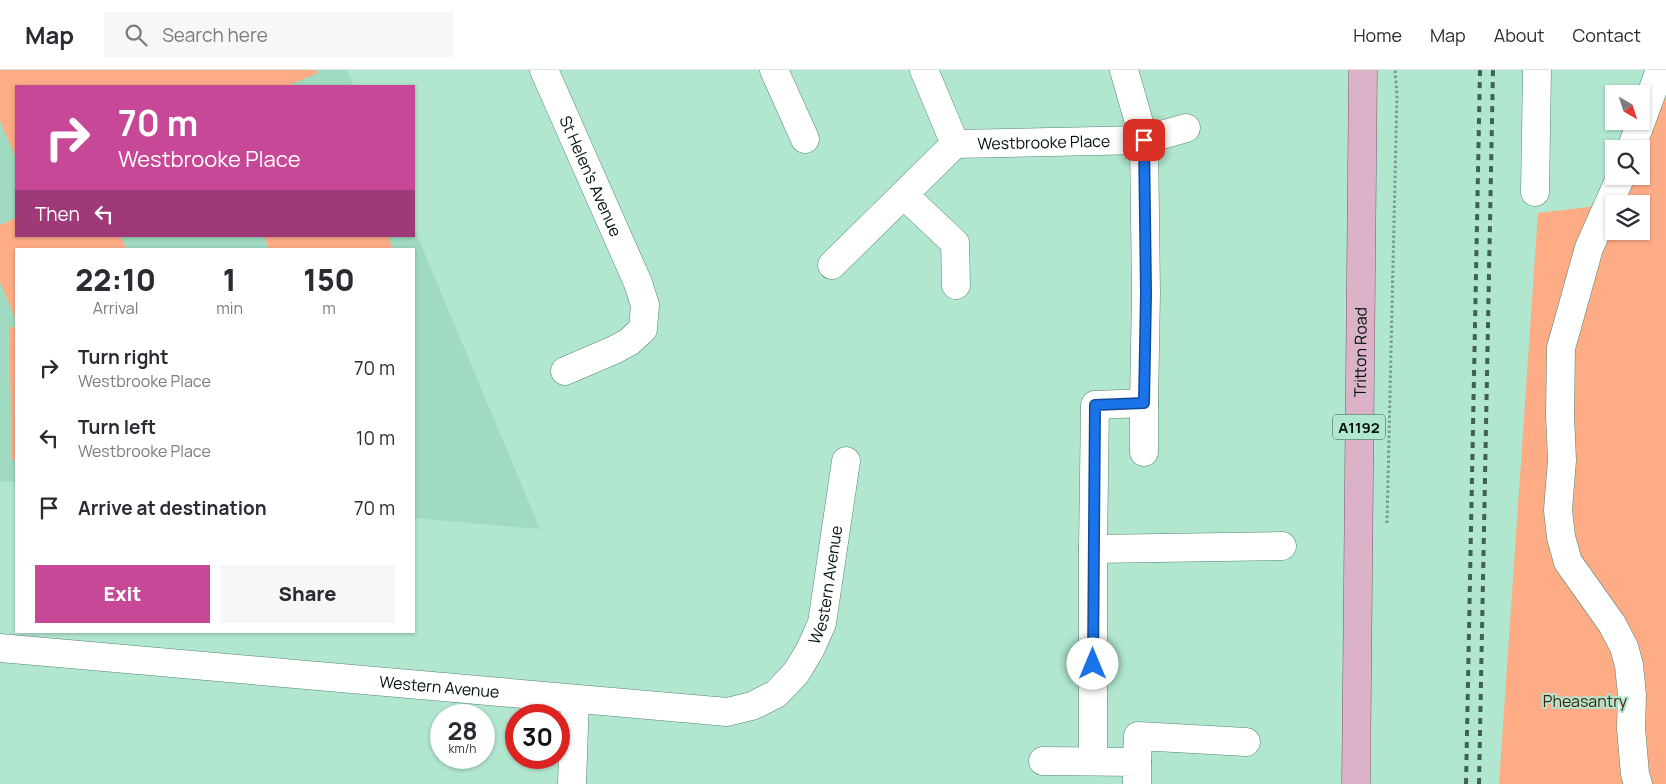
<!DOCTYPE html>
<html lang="en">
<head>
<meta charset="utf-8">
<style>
	body { margin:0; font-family:Manrope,sans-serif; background:#f7f7f7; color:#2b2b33; height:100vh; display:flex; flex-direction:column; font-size:19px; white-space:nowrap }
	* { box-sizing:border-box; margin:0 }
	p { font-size:16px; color:#7c7c81 }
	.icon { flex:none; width:28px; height:28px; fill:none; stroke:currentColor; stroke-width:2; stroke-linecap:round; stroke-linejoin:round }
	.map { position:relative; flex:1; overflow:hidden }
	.drawer { position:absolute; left:15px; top:178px; width:400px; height:385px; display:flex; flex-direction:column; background:#fff; border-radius:0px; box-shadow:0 1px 4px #0004 }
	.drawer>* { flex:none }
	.hud { position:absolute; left:15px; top:15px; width:400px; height:152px; border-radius:0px; box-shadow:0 1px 4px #0004; background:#c74896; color:#fff; overflow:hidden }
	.needle { width:32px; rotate:141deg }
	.buttons { position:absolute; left:1605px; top:15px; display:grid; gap:10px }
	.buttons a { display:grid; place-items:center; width:45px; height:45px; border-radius:0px; background:#fff; box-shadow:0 1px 4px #0004; font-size:25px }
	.speed { position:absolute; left:430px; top:634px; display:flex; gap:10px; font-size:25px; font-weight:700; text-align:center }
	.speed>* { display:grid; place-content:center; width:65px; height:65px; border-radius:50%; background:#fff; box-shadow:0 1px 4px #0004; line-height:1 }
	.speed small { font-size:12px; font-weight:400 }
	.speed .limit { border:8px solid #d22; background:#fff; color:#111 }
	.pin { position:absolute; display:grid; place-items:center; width:42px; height:42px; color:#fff; margin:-21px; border-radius:10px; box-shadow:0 2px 8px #0006 }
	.me { position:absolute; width:55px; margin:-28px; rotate:0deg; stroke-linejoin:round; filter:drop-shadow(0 0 4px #0008) }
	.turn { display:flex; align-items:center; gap:18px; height:105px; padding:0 20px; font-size:22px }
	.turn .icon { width:65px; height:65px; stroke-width:2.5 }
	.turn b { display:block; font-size:35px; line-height:42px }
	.then { display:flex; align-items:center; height:48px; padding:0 20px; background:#0003; gap:10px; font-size:19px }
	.eta { display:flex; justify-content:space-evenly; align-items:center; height:85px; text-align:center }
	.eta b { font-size:30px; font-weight:800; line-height:35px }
	.cta { display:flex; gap:10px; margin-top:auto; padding:10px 20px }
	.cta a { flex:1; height:58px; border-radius:0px; background:#c74896; color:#fff; font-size:20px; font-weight:800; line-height:58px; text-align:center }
	.cta a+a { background:#f7f7f7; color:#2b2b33 }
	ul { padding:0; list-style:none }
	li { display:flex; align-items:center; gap:15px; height:70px; padding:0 20px }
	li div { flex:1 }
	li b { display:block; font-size:19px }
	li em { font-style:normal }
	header { display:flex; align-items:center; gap:30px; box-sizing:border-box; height:70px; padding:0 25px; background:#fff; border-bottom:1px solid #e1e1e2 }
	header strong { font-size:24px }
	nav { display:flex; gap:28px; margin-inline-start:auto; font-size:18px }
	.search { width:350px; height:45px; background:#f7f7f7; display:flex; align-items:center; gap:12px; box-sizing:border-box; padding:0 18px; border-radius:0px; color:#7c7c81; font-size:19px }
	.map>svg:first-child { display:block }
	.built { fill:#9fdbc0 }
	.green { fill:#fdac86 }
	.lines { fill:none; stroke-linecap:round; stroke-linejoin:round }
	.minor-casing { stroke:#548671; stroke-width:29 }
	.major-casing { stroke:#7f586e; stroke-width:29 }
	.path { stroke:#759e8c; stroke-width:3; stroke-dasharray:2.5 2.5; stroke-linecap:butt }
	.minor { stroke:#fff; stroke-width:28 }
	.major { stroke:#dbb2c8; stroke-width:28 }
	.rail { stroke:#426053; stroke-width:4; stroke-dasharray:6 6; stroke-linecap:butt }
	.route-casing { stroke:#114b97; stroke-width:12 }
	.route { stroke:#1a73e8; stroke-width:9 }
	.labels { text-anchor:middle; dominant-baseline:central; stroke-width:4; stroke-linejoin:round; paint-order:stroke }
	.shield { fill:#b1e6cf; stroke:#365246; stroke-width:1 }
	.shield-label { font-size:15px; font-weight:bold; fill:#01120b }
	.street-label { font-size:16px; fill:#01120b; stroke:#b1e6cf }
	.park-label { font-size:16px; fill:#461e09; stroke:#b1e6cf }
</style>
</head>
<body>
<header>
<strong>Map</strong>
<div class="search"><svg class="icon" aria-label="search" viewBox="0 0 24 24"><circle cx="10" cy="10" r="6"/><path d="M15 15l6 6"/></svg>Search here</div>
<nav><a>Home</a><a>Map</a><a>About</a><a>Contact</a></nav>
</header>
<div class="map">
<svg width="1666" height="714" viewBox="0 0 1666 714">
	<rect width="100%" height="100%" fill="#b1e6cf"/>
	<!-- built -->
	<path class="built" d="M0,0H347L354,16H16V166H414V158L540,459L414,448V179H16V412L0,411Z"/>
	<!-- green -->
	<path class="green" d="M0,0H316L318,3L287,16H16V88L0,51Z
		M1666,27V714H1499L1538,143L1614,134V161H1641V134H1615L1629,106H1641V80Z
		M16,148V166H121L126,179H16V250L0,212V155Z
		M264,166H388L393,179H269Z
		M9,257H16V390H12Z"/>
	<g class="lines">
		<!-- minor casing -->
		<g class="minor-casing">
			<g id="minor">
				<path id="s1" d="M544,0L638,213L645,235L643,259L629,272L614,280L565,301"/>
				<path d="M774,0L805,69"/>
				<path id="s2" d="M924,0L955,74L1144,70L1146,223L1144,333L1095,335L1093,479V691"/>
				<path d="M1124,0L1144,70L1186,58"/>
				<path d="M1631,79L1660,0"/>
				<path d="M1621,106L1589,178L1561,278L1560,345L1562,390L1558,440L1561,467L1568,492L1612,554L1624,577L1629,595L1632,625L1631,658L1635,704L1638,714"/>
				<path d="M1535,122L1537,0"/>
				<path d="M904,125L955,173L956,215"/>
				<path d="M832,195L955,74"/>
				<path d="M1144,382V333"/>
				<path d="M1093,479L1282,476"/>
				<path id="s3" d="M0,578L727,642L752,636L776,624L796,603L810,580L822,553L846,391"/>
				<path d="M1043,691L1137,692V714"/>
				<path d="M1137,692L1138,666L1246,672"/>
				<path d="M572,714L575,629"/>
			</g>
		</g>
		<!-- major casing -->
		<g class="major-casing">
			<g id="major">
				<path id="s4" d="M1356,714L1363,0"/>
			</g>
		</g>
		<!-- path -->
		<path class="path" d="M1387,453L1397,25L1395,0"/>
		<!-- minor -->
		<use href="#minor" class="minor"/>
		<!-- major -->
		<use href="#major" class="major"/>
		<!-- rail -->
		<path class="rail" d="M1466,714L1480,0
			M1479,714L1493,0"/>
	</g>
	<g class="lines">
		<!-- route casing -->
		<g class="route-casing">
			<path id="route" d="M1093,594L1095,335L1144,333L1146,223L1144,70"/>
		</g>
		<!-- route -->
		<use href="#route" class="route"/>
	</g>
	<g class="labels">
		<!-- shield labels -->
		<rect class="shield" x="1333" y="344.5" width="52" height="25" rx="4"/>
		<g class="shield-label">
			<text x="1359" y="357">A1192</text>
		</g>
		<!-- street labels -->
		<g class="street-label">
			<text stroke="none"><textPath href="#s2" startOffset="169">Westbrooke Place</textPath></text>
			<text stroke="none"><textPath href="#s1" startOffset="116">St Helen's Avenue</textPath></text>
			<text stroke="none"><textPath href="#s4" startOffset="432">Tritton Road</textPath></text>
			<text stroke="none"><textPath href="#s3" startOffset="906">Western Avenue</textPath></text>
			<text stroke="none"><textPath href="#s3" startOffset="441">Western Avenue</textPath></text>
		</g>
		<!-- park labels -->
		<g class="park-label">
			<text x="1585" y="631">Pheasantry</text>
		</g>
	</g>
</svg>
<div class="buttons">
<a><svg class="needle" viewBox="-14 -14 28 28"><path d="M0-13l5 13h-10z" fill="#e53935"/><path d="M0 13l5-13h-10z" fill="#7c7c81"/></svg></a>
<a><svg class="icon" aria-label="search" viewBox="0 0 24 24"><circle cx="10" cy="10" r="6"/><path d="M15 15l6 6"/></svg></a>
<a><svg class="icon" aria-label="layers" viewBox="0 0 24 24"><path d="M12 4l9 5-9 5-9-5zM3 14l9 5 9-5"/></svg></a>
</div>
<div class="speed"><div>28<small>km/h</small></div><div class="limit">30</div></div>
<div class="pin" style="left:1144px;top:70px;background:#d93025"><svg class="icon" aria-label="arrive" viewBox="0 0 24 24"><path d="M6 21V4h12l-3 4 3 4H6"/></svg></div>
<svg class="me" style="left:1093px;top:594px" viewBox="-20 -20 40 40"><circle r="19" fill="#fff"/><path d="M0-13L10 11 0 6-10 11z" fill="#1a73e8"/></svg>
<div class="hud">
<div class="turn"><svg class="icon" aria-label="right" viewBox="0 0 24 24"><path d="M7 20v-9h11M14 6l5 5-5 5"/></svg><div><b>70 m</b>Westbrooke Place</div></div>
<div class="then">Then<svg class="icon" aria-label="left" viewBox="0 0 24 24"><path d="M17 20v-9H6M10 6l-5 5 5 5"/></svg></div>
</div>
<section class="drawer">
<div class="eta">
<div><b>22:10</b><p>Arrival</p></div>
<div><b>1</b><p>min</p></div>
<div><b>150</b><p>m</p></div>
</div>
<ul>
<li><svg class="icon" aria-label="right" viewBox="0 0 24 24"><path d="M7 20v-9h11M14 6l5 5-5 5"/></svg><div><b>Turn right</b><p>Westbrooke Place</p></div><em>70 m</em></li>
<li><svg class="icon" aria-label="left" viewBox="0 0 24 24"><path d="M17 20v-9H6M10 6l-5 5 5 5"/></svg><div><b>Turn left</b><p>Westbrooke Place</p></div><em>10 m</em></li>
<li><svg class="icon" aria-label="arrive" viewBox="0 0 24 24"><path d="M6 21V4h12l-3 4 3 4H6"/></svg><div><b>Arrive at destination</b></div><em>70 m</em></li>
</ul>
<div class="cta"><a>Exit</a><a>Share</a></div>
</section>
</div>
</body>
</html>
